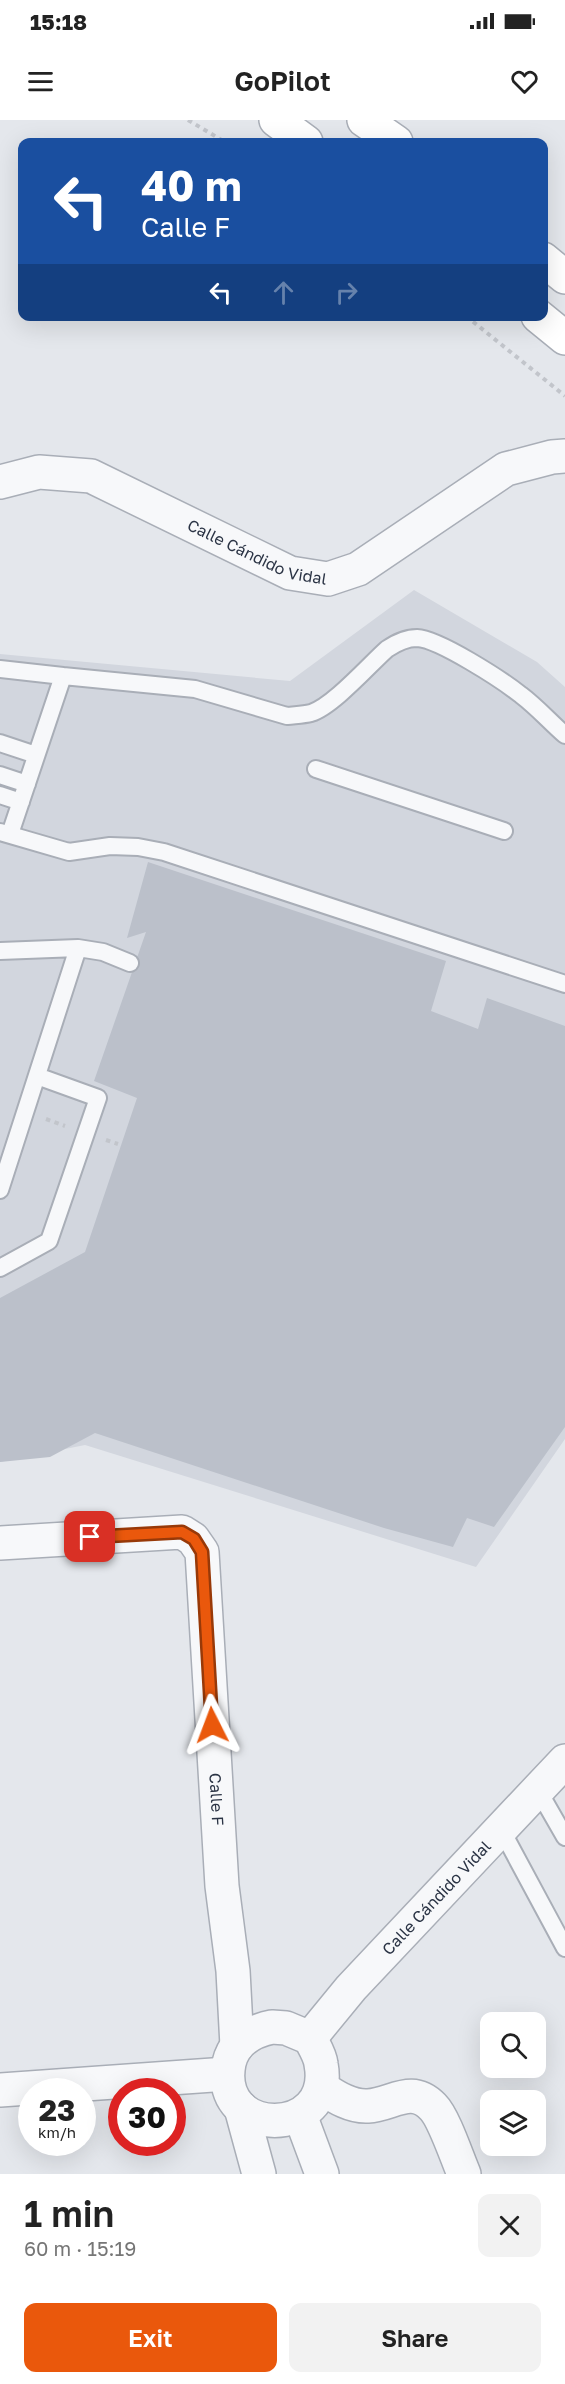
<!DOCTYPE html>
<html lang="en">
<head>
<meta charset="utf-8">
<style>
	body { margin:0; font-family:"Golos Text",sans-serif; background:#f2f2f2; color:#222; height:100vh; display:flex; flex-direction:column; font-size:22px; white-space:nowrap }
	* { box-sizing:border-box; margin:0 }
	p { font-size:20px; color:#767676 }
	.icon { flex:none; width:33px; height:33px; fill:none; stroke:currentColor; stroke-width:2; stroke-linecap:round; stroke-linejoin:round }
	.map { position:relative; height:2054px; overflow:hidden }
	.side { display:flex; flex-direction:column; background:#fff; flex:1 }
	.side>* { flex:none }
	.guide { position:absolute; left:18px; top:18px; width:530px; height:183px; border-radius:12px; box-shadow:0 6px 24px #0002; background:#1a4fa0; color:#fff; overflow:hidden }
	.fabs { position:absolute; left:480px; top:1892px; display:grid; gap:12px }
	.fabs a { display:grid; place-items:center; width:66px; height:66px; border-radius:12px; background:#fff; box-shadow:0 6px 24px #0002; font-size:30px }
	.speed { position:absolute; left:18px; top:1958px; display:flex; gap:12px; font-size:30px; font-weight:700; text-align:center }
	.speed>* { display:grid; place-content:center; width:78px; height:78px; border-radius:50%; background:#fff; box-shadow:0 6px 24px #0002; line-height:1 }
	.speed small { font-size:15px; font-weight:400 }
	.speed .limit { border:9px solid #d22; background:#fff; color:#111 }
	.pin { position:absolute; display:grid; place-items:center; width:51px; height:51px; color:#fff; margin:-26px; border-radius:12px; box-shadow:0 3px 9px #0006 }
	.me { position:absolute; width:66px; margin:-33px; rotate:357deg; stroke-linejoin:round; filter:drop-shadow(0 0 4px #0008) }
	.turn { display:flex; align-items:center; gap:21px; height:126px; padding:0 24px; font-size:27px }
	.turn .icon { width:78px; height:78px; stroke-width:2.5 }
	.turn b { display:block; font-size:42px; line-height:51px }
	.lanes { display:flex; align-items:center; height:57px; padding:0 24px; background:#0003; justify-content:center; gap:30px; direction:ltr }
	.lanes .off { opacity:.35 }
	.round { display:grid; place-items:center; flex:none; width:63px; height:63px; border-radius:12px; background:#f2f2f2 }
	.headline { display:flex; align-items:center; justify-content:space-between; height:102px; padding:0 24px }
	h1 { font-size:36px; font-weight:600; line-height:45px }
	.cta { display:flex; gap:12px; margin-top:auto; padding:12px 24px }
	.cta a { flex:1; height:69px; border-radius:12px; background:#ea580c; color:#fff; font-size:24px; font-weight:600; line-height:69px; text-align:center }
	.cta a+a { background:#f2f2f2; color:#222 }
	.status { display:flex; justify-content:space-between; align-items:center; height:42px; padding:0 30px; background:#fff; direction:ltr }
	.status svg { height:16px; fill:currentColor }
	header { display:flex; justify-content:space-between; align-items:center; height:78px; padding:0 24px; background:#fff; font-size:27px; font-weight:600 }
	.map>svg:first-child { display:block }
	.built { fill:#d2d6de }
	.building { fill:#bbc0ca }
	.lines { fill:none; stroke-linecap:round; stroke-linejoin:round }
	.lane-casing { stroke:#a9aeb7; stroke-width:20 }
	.street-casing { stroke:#a9aeb7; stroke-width:36 }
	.secondary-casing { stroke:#a9aeb7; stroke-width:36 }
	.path { stroke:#c2c5cb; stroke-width:4; stroke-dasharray:4.5 4.5; stroke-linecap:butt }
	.lane { stroke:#f7f8fa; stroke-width:16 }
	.street { stroke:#f7f8fa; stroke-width:33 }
	.secondary { stroke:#fff; stroke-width:33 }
	.route-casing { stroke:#983908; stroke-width:15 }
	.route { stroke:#ea580c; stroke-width:10 }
	.labels { text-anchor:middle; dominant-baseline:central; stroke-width:4.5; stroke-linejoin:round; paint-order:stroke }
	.street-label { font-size:16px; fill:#2b3445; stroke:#f4f6f9 }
</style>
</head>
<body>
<div class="status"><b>15:18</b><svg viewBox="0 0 49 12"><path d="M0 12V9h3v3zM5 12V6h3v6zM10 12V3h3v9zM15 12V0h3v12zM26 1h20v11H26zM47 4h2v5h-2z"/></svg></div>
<header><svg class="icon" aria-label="menu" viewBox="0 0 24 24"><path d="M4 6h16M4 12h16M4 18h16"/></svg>GoPilot<svg class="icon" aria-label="heart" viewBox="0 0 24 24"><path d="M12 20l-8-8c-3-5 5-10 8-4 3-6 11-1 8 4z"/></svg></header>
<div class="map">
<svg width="565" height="2054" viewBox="0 0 565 2054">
	<rect width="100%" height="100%" fill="#e4e7ec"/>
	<!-- built -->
	<path class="built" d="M414,470L537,542L565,567V1319L476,1447L85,1325L0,1342V534L290,561Z"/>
	<!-- building -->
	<path class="building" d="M148,742L446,841L431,891L478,909L487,878L565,906V1307L494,1407L467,1398L453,1427L384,1408L95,1313L50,1337L0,1342V1178L85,1132L137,978L94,961L146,812L127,818Z"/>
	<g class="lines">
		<!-- lane casing -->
		<g class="lane-casing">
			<path id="lane" d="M0,549L63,556L10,714
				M63,556L195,569L287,596C295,595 303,595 311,593C333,586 369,545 387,529C396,523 405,518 417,518C439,519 502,560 521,575C537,587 550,602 565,615
				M0,623L36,635
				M316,649L504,711
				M0,655L27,664
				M0,675L21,682
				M0,712L69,732L110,726L138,727L164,732L565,864
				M0,831L78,828L103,832L130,843
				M0,1070L78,828
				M0,1148L49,1121L98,978L37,956
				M538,1670L565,1717
				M501,1709L565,1828"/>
		</g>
		<!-- street casing -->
		<g class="street-casing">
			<g id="street">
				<path id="s1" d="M0,362L39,352L91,356L290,453L328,459L358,449L506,349L552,337L565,336"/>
				<path id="s2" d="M0,1423L182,1412L193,1419L202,1432L222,1766L233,1851L237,1926"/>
				<path d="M272,1907L286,1908L310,1918C314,1926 320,1935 321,1944C335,2019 214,2020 229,1943C234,1921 252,1911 272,1907Z"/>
				<path id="s3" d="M310,1918L351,1868L565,1641"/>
				<path d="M322,1968C336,1977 351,1987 368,1986C392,1985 411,1964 433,1987C444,1998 457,2038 464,2054"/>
				<path d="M0,1970L227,1954"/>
				<path d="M241,1988L259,2054"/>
				<path d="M300,1995L322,2054"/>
			</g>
		</g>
		<!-- secondary casing -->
		<g class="secondary-casing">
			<path id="secondary" d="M276,0L306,22
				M364,0L396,22
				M543,139L565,157
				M538,196L565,218"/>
		</g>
		<!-- path -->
		<path class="path" d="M188,0L225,22
			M466,196L565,276
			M46,999L65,1006
			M106,1020L118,1024"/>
		<!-- lane -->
		<use href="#lane" class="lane"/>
		<!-- street -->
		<use href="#street" class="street"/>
		<!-- secondary -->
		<use href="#secondary" class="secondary"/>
	</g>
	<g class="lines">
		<!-- route casing -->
		<g class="route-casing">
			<path id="route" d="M90,1417L182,1412L194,1419L202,1432L212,1605"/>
		</g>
		<!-- route -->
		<use href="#route" class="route"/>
	</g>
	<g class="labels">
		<!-- street labels -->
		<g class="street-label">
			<text stroke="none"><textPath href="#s1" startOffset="276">Calle Cándido Vidal</textPath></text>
			<text stroke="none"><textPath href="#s2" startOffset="459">Calle F</textPath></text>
			<text stroke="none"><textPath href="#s3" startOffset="189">Calle Cándido Vidal</textPath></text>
		</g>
	</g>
</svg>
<div class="fabs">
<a><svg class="icon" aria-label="search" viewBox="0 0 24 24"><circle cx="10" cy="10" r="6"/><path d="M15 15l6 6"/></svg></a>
<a><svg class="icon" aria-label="layers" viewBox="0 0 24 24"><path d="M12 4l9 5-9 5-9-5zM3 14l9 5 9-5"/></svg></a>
</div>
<div class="speed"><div>23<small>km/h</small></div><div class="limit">30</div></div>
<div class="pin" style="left:90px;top:1417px;background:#d93025"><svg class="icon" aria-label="arrive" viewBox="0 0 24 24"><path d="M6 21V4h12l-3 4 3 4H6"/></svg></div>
<svg class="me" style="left:212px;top:1605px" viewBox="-20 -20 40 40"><path d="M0-17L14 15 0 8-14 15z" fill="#ea580c" stroke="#fff" stroke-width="4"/></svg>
<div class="guide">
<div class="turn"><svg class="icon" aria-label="left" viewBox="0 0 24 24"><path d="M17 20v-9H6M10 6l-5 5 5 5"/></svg><div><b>40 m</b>Calle F</div></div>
<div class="lanes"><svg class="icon" aria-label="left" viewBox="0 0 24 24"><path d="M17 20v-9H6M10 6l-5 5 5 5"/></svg><svg class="icon off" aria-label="ahead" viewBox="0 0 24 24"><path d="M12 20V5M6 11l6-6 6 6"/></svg><svg class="icon off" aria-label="right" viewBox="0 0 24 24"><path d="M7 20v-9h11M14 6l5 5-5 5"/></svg></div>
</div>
</div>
<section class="side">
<div class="headline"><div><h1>1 min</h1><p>60 m · 15:19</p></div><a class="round"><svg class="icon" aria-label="close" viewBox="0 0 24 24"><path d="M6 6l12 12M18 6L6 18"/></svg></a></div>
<div class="cta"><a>Exit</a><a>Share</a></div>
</section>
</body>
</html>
